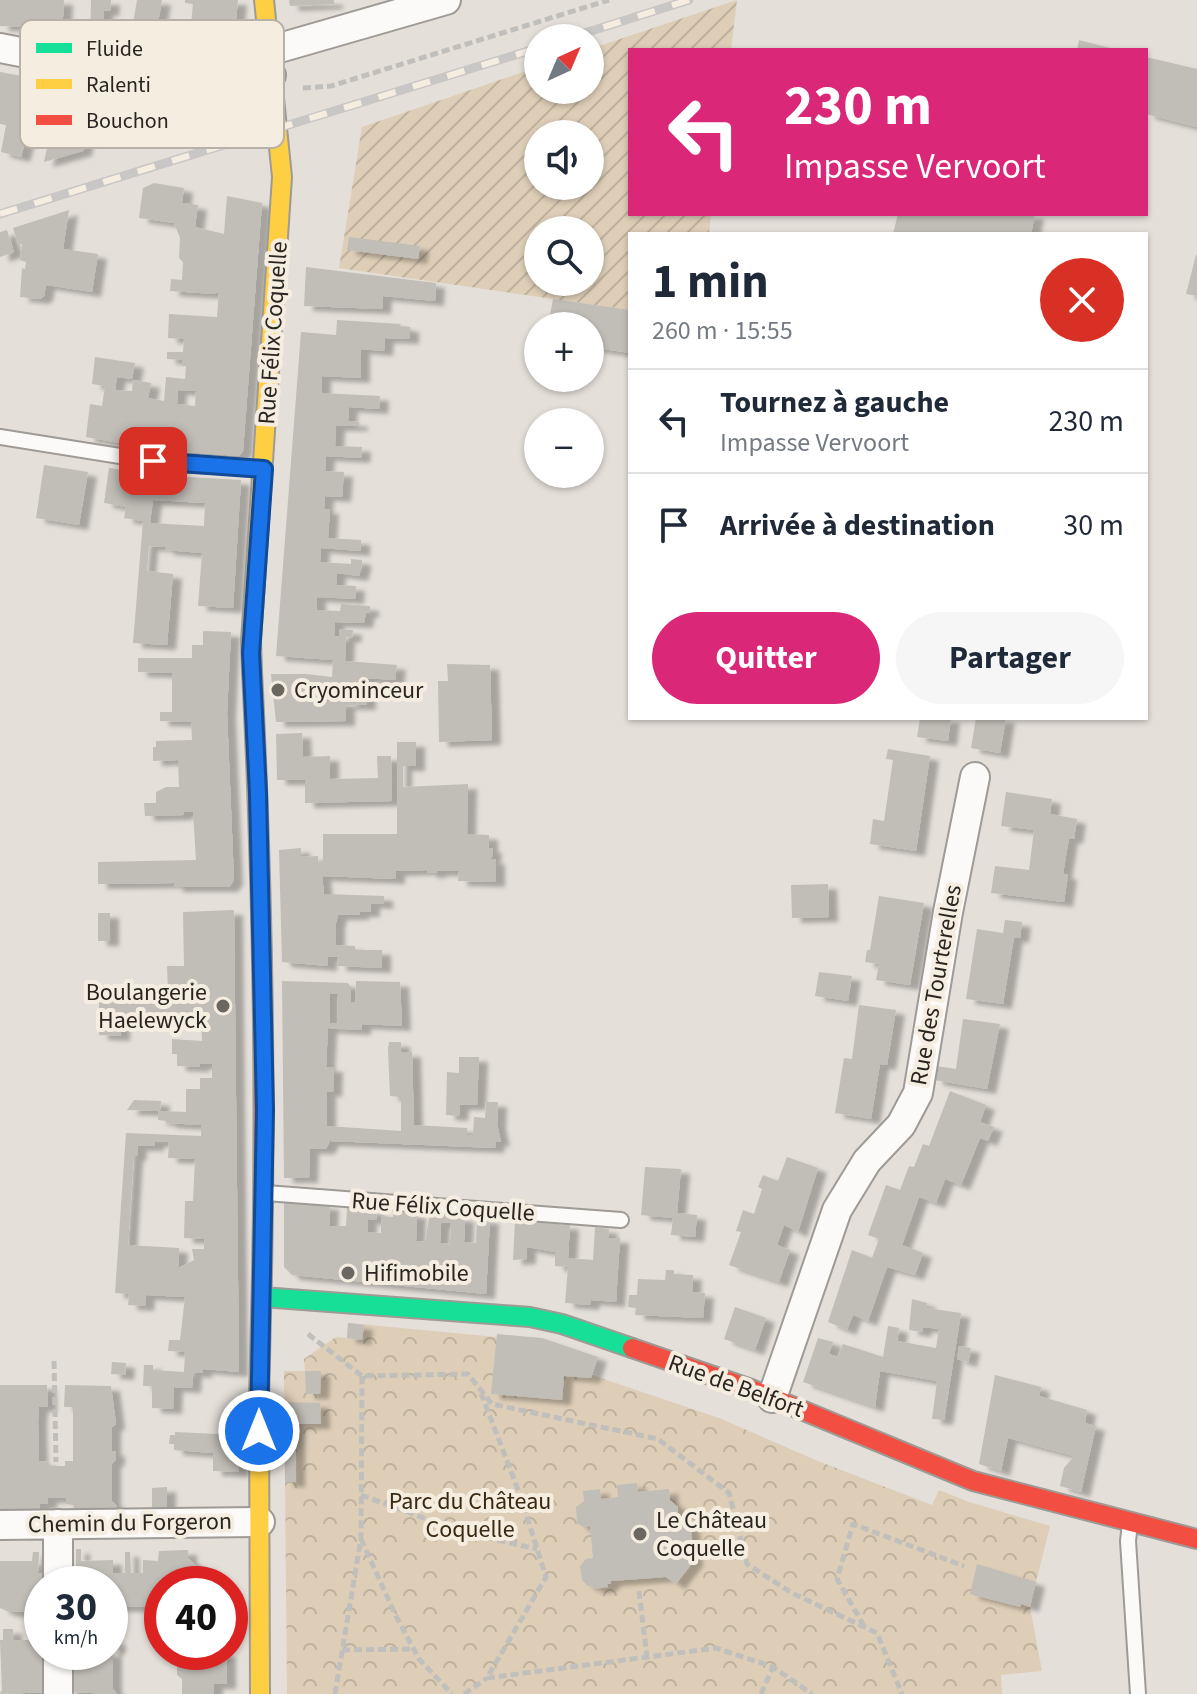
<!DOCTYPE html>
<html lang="fr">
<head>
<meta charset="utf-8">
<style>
	body { margin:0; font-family:"Source Sans 3",sans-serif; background:#f6f6f7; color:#1f2937; height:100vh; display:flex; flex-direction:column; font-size:30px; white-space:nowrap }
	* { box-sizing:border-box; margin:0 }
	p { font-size:26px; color:#747a83 }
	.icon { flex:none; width:44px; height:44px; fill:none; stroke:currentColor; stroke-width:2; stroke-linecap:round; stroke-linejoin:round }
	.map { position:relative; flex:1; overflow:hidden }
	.drawer { position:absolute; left:628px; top:232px; width:520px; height:488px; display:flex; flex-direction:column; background:#fff; border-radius:0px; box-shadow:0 2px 6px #0004 }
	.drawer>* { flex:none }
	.guide { position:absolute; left:628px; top:48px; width:520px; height:168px; border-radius:0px; box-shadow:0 2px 6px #0004; background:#db2777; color:#fff; overflow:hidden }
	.needle { width:52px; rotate:44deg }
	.fabs { position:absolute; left:524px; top:24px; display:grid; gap:16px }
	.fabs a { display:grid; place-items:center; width:80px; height:80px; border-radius:50%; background:#fff; box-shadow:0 2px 6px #0004; font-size:40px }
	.speed { position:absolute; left:24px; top:1566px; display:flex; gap:16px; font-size:40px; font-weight:700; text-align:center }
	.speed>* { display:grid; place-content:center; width:104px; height:104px; border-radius:50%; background:#fff; box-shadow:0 2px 6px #0004; line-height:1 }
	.speed small { font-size:20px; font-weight:400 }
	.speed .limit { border:12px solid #d22; background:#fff; color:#111 }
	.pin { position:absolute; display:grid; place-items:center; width:68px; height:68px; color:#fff; margin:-34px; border-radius:16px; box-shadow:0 4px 12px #0006 }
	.me { position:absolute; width:88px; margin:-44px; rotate:0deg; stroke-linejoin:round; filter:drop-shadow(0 0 6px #0008) }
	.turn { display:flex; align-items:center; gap:28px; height:168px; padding:0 24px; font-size:36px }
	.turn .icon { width:104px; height:104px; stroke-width:2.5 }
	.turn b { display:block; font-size:56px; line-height:68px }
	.round { display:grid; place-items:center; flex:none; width:84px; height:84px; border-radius:42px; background:#f6f6f7 }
	.overview { display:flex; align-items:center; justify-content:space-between; height:136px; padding:0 24px }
	h1 { font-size:48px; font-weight:700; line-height:60px }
	.primary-button { display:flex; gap:16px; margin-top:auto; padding:16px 24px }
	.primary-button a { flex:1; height:92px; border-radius:48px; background:#db2777; color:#fff; font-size:32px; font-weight:700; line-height:92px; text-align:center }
	.primary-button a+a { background:#f6f6f7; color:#1f2937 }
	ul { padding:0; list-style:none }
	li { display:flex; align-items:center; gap:24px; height:104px; padding:0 24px; border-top:2px solid #e0e1e3 }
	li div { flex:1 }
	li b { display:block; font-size:30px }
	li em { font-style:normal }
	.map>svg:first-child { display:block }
	.park { fill:url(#park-crowns) }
	.garden { fill:url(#garden-furrows); fill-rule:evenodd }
	.building { fill:#c1bdb7; fill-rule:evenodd; filter:url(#shadow) }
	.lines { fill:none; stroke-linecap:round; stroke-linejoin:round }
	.lane-casing { stroke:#9e9a95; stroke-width:18 }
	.street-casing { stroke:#9e9a95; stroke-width:32 }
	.fast-casing { stroke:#9e9a95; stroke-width:22 }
	.slow-casing { stroke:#9e9a95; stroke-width:22 }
	.jam-casing { stroke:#9e9a95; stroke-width:22 }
	.path { stroke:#c0bfbc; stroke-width:5; stroke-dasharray:8 4; stroke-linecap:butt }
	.lane { stroke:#fbfaf9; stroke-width:14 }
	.street { stroke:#fbfaf9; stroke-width:28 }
	.fast { stroke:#16e098; stroke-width:18 }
	.slow { stroke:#ffcf43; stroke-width:18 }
	.jam { stroke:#f24e42; stroke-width:18 }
	.rail-casing { stroke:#c8c7c5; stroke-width:9 }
	.rail { stroke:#f6ede1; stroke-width:6; stroke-dasharray:18; stroke-linecap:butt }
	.route-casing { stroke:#114b97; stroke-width:20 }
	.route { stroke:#1a73e8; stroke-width:14 }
	.poi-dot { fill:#6a6761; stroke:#f6ede1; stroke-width:3 }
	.labels { text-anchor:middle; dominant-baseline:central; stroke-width:8; stroke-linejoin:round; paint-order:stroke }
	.street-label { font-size:24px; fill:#292621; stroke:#f6ede1 }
	.poi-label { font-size:24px; fill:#292621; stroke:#f6ede1; text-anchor:start }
	.park-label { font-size:24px; fill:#392911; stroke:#f6ede1 }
	.key { fill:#f6ede1; stroke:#b8b1a7; stroke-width:2 }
	.key-label { font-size:22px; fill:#292621 }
</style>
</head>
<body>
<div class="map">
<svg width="1197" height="1694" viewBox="0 0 1197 1694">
	<defs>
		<pattern id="park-crowns" width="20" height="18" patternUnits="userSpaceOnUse" patternTransform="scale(2)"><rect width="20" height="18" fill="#deceb8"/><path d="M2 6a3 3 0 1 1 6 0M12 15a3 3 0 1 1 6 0" fill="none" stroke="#beb19e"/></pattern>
		<pattern id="garden-furrows" width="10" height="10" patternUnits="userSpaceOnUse" patternTransform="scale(2)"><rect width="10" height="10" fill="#deceb8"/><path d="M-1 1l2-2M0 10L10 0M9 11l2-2" fill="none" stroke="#beb19e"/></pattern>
		<filter id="shadow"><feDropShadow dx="9" dy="5" stdDeviation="2" flood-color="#0004"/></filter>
	</defs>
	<rect width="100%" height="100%" fill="#e4dfd9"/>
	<!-- park -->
	<path class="park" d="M348,1323L497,1337L592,1375L719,1418L818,1461L932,1505L939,1490L969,1502L1050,1526L1030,1607L1042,1671L1001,1675L1002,1694H287L284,1371H305L304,1359L336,1337L347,1338Z"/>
	<!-- garden -->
	<path class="garden" d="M737,0L731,50H630V214H711L709,234H630V310L339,268L362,127L538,67V90H590V49ZM538,134H590V186H538ZM538,230H590V282H538Z"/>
	<!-- building -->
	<path class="building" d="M0,0H64L62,34L30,33V27L0,26Z
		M91,0H111L110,11H104V33H90Z
		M137,0H162L158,23L174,26L168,64L127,58Z
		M185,0H238L235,30L191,25L193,4L185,3Z
		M289,0H334V4L290,6Z
		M1079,40L1114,49V50H1077Z
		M1146,57L1197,69V127L1146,114Z
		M0,72L60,83L50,133L37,131L40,112L22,109L18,127L29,129L21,157L1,152L6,125L0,124Z
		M50,133L61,136L59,145L85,139L83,151L44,162Z
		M154,183L184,188L182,203L198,205L195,227L224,234L227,196L262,203L243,451L239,456L159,450L86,437L90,404L102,406L105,386L92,384L95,357L135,363L132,379L117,377L115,390L132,391L133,380L151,383L148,398L164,401L166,377L185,379L186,366H182L183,360L167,359V352H183L184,339L168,338L169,314L217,317L219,291L215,294L170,291L171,279L182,280L183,262L179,258L180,238L174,223L139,218L143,188ZM178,390L196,391L195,406L177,404Z
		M69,210L63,249L98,254L92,292L46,285L44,296L40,299L20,297L22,268L25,269L26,262L20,260L22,244H18L13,228Z
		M898,214H1035L1031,234H893Z
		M7,230L14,252L0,257V232Z
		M349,237L420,246L418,259L347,250Z
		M1196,255H1197V296L1186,294Z
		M306,267L436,283L435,301L383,296L382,309L304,306Z
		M553,299L630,310V353L590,347V326H548Z
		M337,320L401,324L400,326L410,327V339L385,338L384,351L361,349V378L322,376V393L380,396L379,409L349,407L348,421L359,422V426H336L335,446L362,447L361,458L326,456L325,471L344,472L342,497L325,496L324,509H330L328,538L361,540V551L321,548L320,562L351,564V559L362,560V565L359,576L337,573L336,585L356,586L355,599L317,597V610L340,611L341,604L370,606V613L366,612L364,623L335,622L334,636H339L340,629L353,630L352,638L346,637L345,661L397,665L395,680L366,678L367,705H346V721L276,722L271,674H306L332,677L333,660L276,656L301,332L336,335ZM323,688H348L349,701H323Z
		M44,465L88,472L79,525L36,518Z
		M109,468L156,475L241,480L233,608L198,606L202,553L165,550V547L149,546L147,571L173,574L167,645L133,643L143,521L124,518L126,507L104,503ZM153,500L205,503L204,526L150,523Z
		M203,631L231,632L227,713L234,880L229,887H174V883L98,884V862L196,860L193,812H184V815L145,816L144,803H156V792L166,787H179L178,760L153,761V747H156V741L192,740L191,722L160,721V712H172V673L138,672V658H192V645H203Z
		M447,664L490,665L492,740L439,742L438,681H448Z
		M920,718H951L948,741L917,737Z
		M976,718H1006L1000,753L971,748Z
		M302,733L303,757L330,756V779L378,778L377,756H391L392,801L305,803V780H277L276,734Z
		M397,742H416V766H403V787L468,784L467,834L489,835V848H493L492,857L489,859H496V882L458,881L459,871H437V873H428L427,870L396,871V879L322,876L324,894L384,896V904L371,903V912H360V915H338L336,923V945L355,946V950H382V968L337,966L338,957H328V966L282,962L279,850L301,848V857L318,856V862L323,861V834H397Z
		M888,749L930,756L916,851L870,844L873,819L884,821L893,760L886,759Z
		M1006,792L1052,799L1050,814L1077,819L1074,839L1069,838L1063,874L1068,875L1064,902L991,893L995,866L1029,870L1034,830L1001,826Z
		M828,884L829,917L792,918L791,885Z
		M879,896L924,903L910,985L876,980L879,964L865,962L867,950H870Z
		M234,910L239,1372L203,1369V1373L193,1372L192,1388L174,1387L173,1409L152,1408V1386H143L144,1365H153V1370L184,1372L185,1352L168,1351L169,1340H180L185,1297L146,1295L145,1306L128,1305L129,1294L115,1293L126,1133L201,1136V1125L167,1123V1121L158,1120V1111L127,1110L134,1100L161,1101L160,1111L186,1112V1089H200V1078H212V1064H200V1067L177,1066V1054H172V1039L202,1041L201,1015L121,1013V1036L99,1035V993L168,992L167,966H184L183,912ZM155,1142H169L168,1158L195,1159L193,1201H185L184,1238L204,1239V1249H192L194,1260L178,1268L179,1248L128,1245L134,1156H137L138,1146H155Z
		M98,913H110V941H98Z
		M1005,920L1022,922L1020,938L1014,937L1003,1004L966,999L977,929L1003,933Z
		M819,972L852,976L848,1001L815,996Z
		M282,981L348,983L351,987V1002H355L356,981L400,982L402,1026L362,1024V1030L328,1028L326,1067H334L333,1092L327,1091V1126L401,1131V1097L390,1096L388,1049L389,1042H401V1052H412L414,1125L467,1128V1135H473L474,1117L485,1118L486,1102H498L497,1124L501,1142L496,1141L495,1148L330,1141L326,1149H310L309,1178H284ZM330,993L338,994L337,1023H330Z
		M859,1005L896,1010L887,1065L880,1064L871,1119L835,1113L844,1058L852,1059Z
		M963,1019L1000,1024L987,1089L934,1080L936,1066L956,1069Z
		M459,1057H479L477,1105H460L459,1116L446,1115L447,1072L459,1073Z
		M950,1091L986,1105L980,1122L994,1127L988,1141L980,1138L961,1185L945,1179L936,1203L919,1197L902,1245L923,1253L915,1275L887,1267L868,1321L853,1315L847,1330L828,1322L852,1250L872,1258L879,1239L868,1235L886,1185L900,1190L909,1166L914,1167L923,1144L929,1146Z
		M787,1157L818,1168L798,1232L784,1225L777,1245L790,1250L779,1282L729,1265L741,1232L736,1231L743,1210L754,1214L762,1189L758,1187L763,1175L778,1181Z
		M645,1167L681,1169L677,1213L697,1215L695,1237L671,1235L673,1218L641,1215Z
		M284,1202L330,1205L329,1226H346L347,1208L377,1210L376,1220L368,1219V1232L381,1233V1216L393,1217V1212L417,1213L416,1241L425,1242L430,1214L465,1217L464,1242L476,1243L477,1218L490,1219L486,1294L292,1275L284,1267ZM441,1223H451L450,1244L440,1243Z
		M515,1221L570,1225L568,1258L593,1260L595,1227L609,1229L608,1238H620L616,1302L591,1300L590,1305L565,1303L568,1267L555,1266V1252L527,1247V1259L513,1260Z
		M666,1270H674V1274L693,1275L692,1292L705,1293L703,1318L635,1315L636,1308L628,1307L629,1295H637L638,1279L665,1280Z
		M912,1299L927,1303L926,1308L961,1313L944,1420L932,1419L937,1381L880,1371L875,1407L803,1382L818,1338L833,1342L829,1354L838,1357L843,1344L883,1357L888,1326L899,1328L897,1341L936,1348L939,1329L923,1327L922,1332L909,1330Z
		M735,1307L766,1318L755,1350L724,1339Z
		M348,1323L364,1325L362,1340L347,1338Z
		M497,1334L542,1338L598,1357L591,1378L564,1376L562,1400L491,1394Z
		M959,1346L971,1348L968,1362L957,1359Z
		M112,1362L126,1363L125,1375L111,1374Z
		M305,1371H321L320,1394H306Z
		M995,1375L1041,1387L1039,1396L1087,1410L1085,1423L1096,1426L1081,1492L1060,1486L1064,1468L1074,1456L1008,1438L1001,1471L979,1464Z
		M0,1385H47L48,1406L39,1407L38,1422L39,1461L48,1462V1466H65V1461H73V1407H64L65,1385L111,1386L116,1424L112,1427V1451H116V1459L112,1464V1501L116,1505L117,1514H74V1505L66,1504V1498H48V1504H40V1514H0Z
		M284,1402L320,1403L321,1424H296V1482H285Z
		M175,1432L239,1435V1472L213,1471V1453L174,1450V1444H169L170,1435H175Z
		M637,1483L638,1492L669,1489L670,1500L678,1507V1517L691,1528L694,1561L676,1584L666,1577L611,1581V1584H607L608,1587L593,1589L592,1585L588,1586L582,1580L580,1566L586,1559L593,1558L590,1526L583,1527L577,1523L576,1507L584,1501L583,1491L600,1489L601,1499L618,1497L617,1485Z
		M167,1487V1514H152V1488Z
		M76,1549H81V1561L113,1560V1573H125V1552H130L131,1573H143V1560L158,1561L159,1551L188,1550V1558L207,1576H213V1584L159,1585L158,1612L150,1611L145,1607H110V1584H66V1573H76Z
		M33,1552H39L38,1573L48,1574V1584H42V1608L29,1607L25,1612H9L0,1608V1561H32Z
		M977,1564L1036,1582L1030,1607L1021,1604L1020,1607L970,1594Z
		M3,1629H13V1640H41L39,1649L49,1652V1692L0,1694L2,1690L0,1640H3Z
		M110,1640H117V1647L113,1651V1689L117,1694L67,1692L66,1652H110Z
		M182,1652H227V1684H214V1694H182V1679L177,1675V1658Z"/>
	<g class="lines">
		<!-- lane casing -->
		<g class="lane-casing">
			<path id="lane" d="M0,437L170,464L260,468
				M266,1193L621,1220
				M1130,1523L1128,1541L1138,1694"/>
		</g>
		<!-- street casing -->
		<g class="street-casing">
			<path id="street" d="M0,48L180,83L226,85L271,75
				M269,51L446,0
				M772,1398L837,1210L867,1161L901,1125L918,1093L948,912L975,777
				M58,1524V1584
				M0,1525L260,1522
				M58,1652V1694"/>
		</g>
		<!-- fast casing -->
		<g class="fast-casing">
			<path id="fast" d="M262,1297L530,1317L562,1324L632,1348"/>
		</g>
		<!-- slow casing -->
		<g class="slow-casing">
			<path id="slow" d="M252,671L251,641L282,177L264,0
				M260,1694L259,1400L262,1273"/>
		</g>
		<!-- jam casing -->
		<g class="jam-casing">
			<path id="jam" d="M252,671C262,872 266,1073 262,1273
				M632,1348L751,1389L973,1481L1197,1539"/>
		</g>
		<!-- path -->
		<path class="path" d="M303,88L331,86L609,0
			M308,1334L362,1376L468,1374L492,1404L658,1439L729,1493L747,1564L792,1593L877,1633L902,1694
			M54,1361L56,1462
			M481,1393L520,1495L546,1577L487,1678L716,1648L773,1667L812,1694
			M361,1495L462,1532L537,1549
			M361,1539L396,1616L419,1659L452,1694
			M639,1591L647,1657
			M864,1626L837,1579L853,1524L964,1566
			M342,1650L413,1649
			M335,1694L361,1538L362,1376
			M464,1694L487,1678
			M761,1694L773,1667"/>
		<!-- lane -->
		<use href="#lane" class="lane"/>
		<!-- street -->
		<use href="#street" class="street"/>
		<!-- fast -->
		<use href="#fast" class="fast"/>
		<!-- slow -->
		<use href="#slow" class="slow"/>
		<!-- jam -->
		<use href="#jam" class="jam"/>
		<!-- rail casing -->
		<g class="rail-casing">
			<path id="rail" d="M569,38L689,0
				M0,214L538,48"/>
		</g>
		<!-- rail -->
		<use href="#rail" class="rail"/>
	</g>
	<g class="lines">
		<!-- route casing -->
		<g class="route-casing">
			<path id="route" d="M153,461L264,469L251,653L258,793L265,1110L259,1431"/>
		</g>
		<!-- route -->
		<use href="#route" class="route"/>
	</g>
	<!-- markers -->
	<g class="poi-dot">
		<circle cx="278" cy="690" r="8"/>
		<circle cx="223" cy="1006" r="8"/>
		<circle cx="348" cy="1273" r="8"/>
		<circle cx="640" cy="1534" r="8"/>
	</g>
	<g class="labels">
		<!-- street labels -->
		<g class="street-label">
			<text transform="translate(273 333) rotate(-86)">Rue Félix Coquelle</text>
			<text transform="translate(936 985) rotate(-80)">Rue des Tourterelles</text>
			<text transform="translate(443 1207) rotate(4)">Rue Félix Coquelle</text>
			<text transform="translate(736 1386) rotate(20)">Rue de Belfort</text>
			<text transform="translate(130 1523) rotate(-1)">Chemin du Forgeron</text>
		</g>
		<!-- poi labels -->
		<g class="poi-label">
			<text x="294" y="690">Cryominceur</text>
			<text x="207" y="992" text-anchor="end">Boulangerie<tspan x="207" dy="28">Haelewyck</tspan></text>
			<text x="364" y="1273">Hifimobile</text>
			<text x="656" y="1520">Le Château<tspan x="656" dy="28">Coquelle</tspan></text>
		</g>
		<!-- park labels -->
		<g class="park-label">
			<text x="470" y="1501">Parc du Château<tspan x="470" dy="28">Coquelle</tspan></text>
		</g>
	</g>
	<!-- legend -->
	<rect x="20" y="20" width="264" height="128" rx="12" class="key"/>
	<rect x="36" y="43" width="36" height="10" fill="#16e098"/>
	<rect x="36" y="79" width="36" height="10" fill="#ffcf43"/>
	<rect x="36" y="115" width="36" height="10" fill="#f24e42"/>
	<g class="key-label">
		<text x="86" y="56">Fluide</text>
		<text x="86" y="92">Ralenti</text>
		<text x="86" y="128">Bouchon</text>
	</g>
</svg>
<div class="fabs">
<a><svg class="needle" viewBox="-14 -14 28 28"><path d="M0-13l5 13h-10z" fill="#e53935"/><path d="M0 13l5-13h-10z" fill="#747a83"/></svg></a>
<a><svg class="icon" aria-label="sound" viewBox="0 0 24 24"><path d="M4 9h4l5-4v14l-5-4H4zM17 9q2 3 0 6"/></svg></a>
<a><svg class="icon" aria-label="search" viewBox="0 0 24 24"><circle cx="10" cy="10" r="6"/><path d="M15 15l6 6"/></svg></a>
<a>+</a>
<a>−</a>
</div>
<div class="speed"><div>30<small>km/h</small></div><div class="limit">40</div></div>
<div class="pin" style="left:153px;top:461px;background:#d93025"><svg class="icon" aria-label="arrive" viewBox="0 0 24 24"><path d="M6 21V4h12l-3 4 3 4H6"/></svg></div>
<svg class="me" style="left:259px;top:1431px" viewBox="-20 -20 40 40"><circle r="17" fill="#1a73e8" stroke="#fff" stroke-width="3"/><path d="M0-11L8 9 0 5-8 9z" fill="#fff"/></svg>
<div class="guide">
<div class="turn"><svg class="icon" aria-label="left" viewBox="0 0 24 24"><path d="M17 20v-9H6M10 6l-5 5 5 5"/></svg><div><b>230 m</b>Impasse Vervoort</div></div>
</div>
<section class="drawer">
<div class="overview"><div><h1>1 min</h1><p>260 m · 15:55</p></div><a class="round" style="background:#d93025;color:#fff"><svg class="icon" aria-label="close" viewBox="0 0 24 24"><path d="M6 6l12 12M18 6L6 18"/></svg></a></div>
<ul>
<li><svg class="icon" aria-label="left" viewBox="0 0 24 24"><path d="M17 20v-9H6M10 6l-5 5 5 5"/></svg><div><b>Tournez à gauche</b><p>Impasse Vervoort</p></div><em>230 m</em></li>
<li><svg class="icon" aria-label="arrive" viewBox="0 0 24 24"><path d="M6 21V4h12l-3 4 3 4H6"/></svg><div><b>Arrivée à destination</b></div><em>30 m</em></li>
</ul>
<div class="primary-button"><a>Quitter</a><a>Partager</a></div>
</section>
</div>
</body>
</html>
